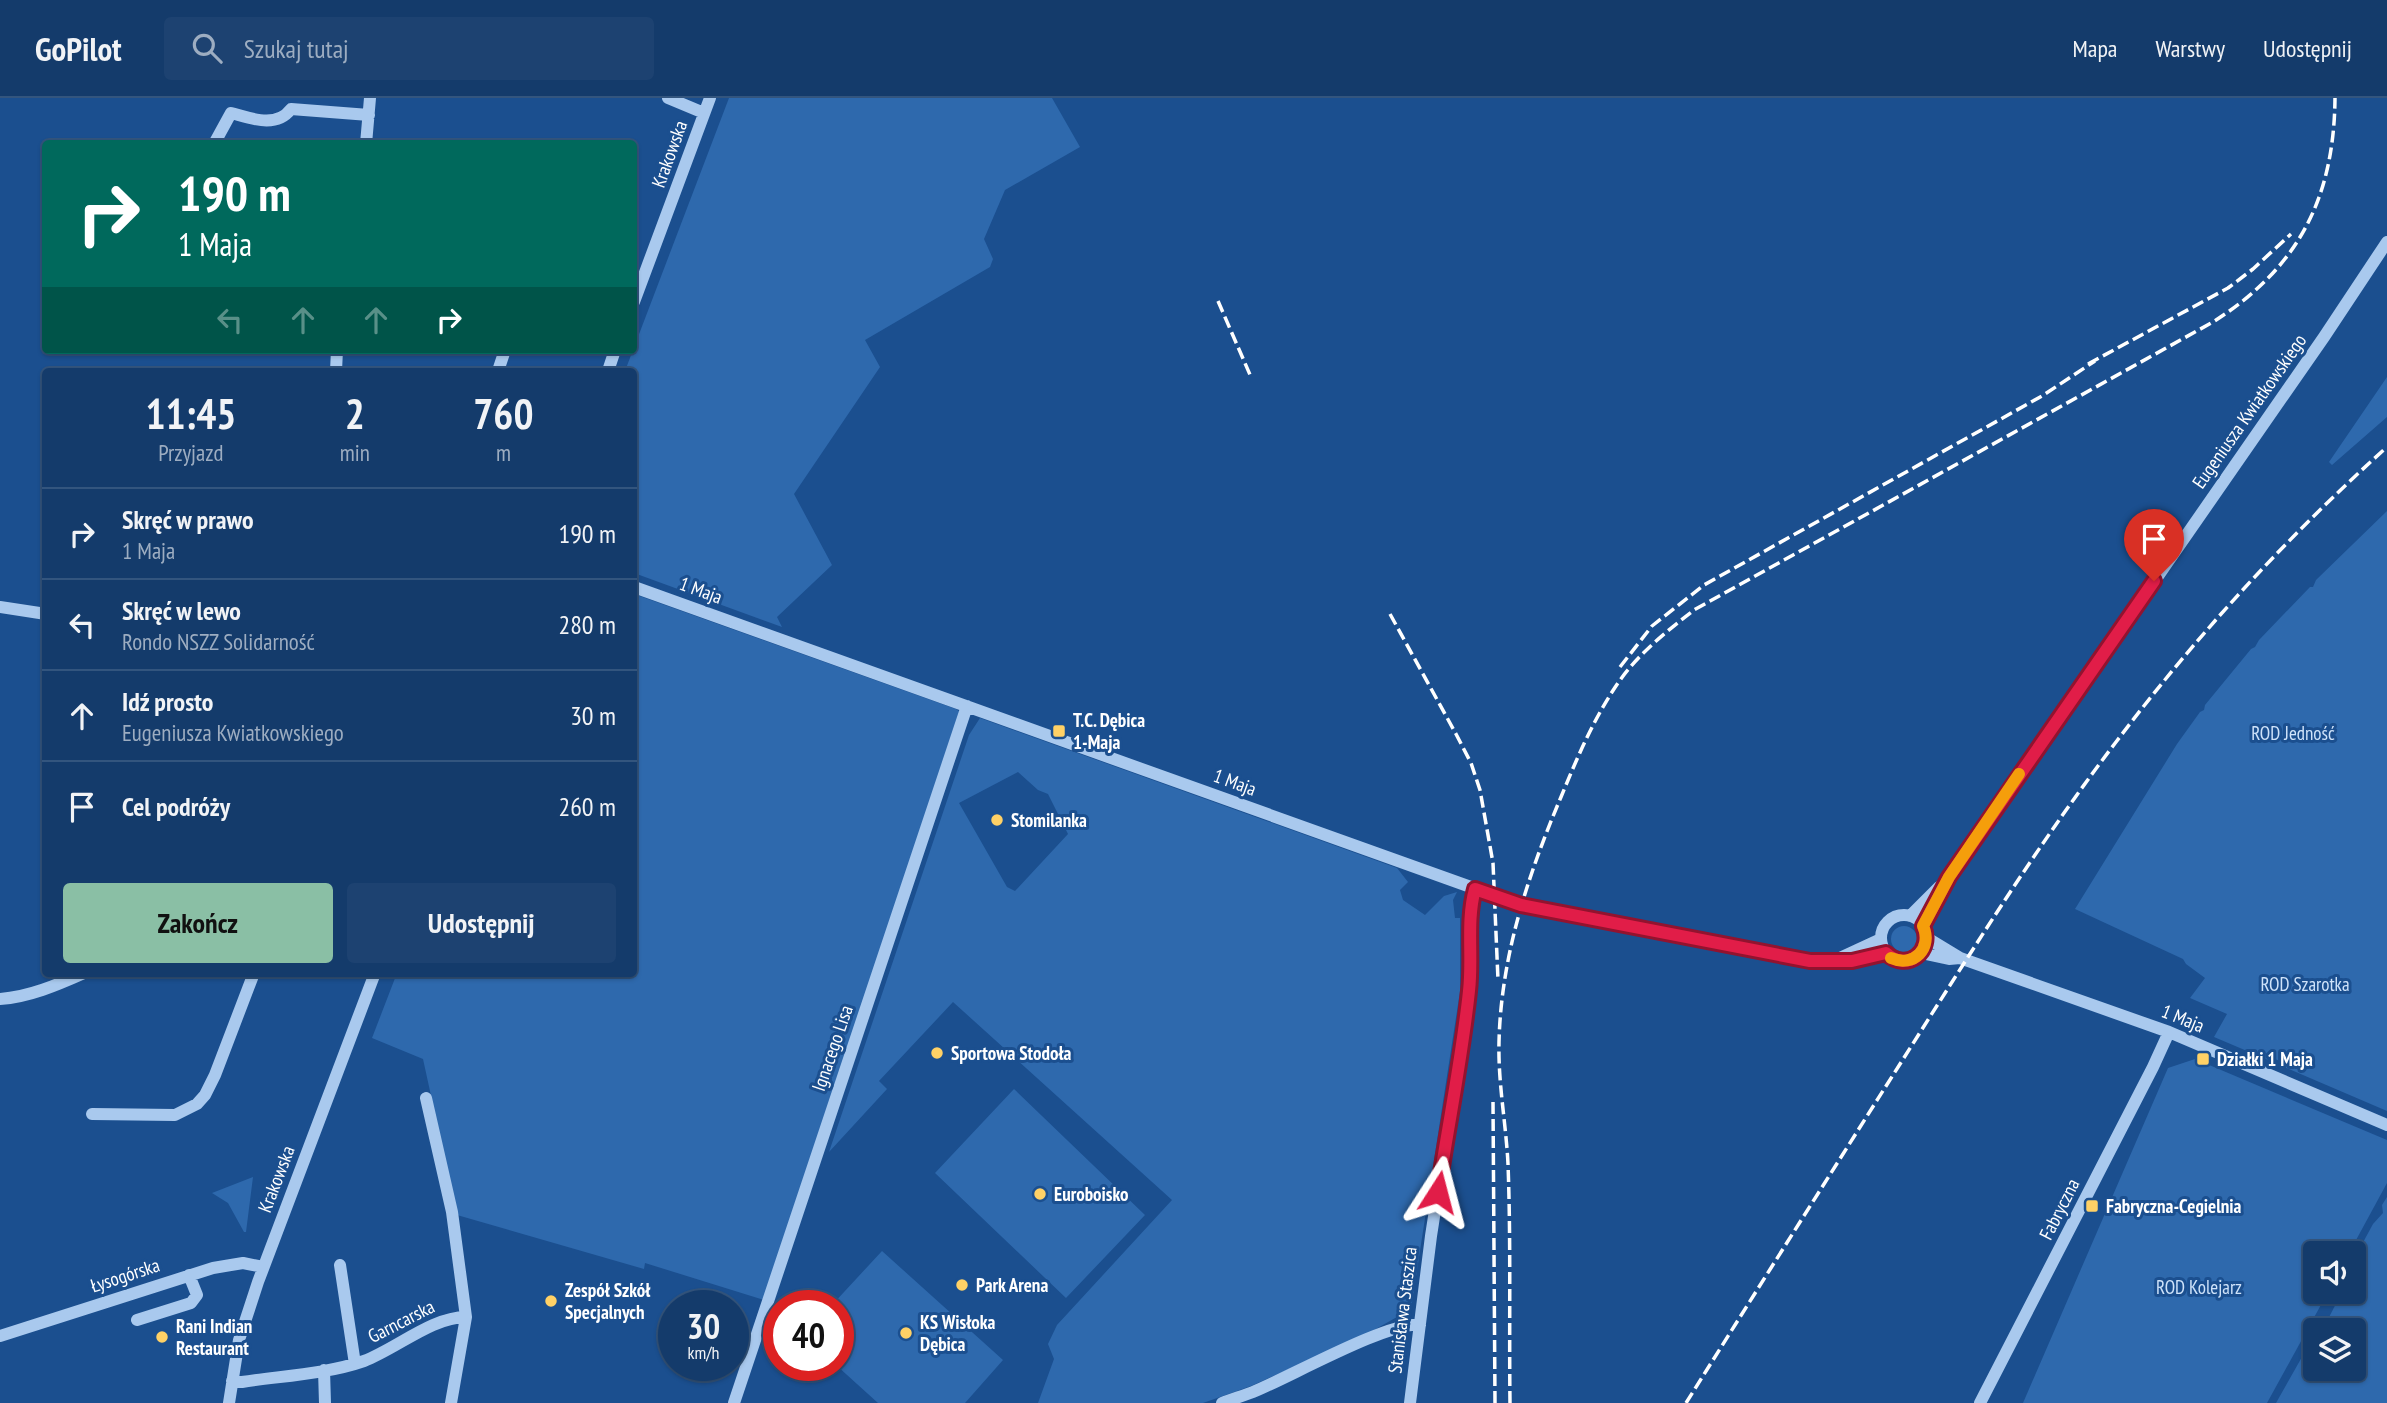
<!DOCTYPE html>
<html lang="pl">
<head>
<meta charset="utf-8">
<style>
	body { margin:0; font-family:"PT Sans Narrow",sans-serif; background:#1d4271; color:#f1f3f6; height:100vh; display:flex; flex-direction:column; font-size:26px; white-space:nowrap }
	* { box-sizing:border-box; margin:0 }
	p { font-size:23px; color:#9dadc1 }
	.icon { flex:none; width:38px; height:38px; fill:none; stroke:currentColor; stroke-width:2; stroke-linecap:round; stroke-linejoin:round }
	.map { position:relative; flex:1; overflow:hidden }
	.sheet { position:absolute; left:42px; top:270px; width:595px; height:609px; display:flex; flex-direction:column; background:#143b6b; border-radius:7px; box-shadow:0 2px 5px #0004,0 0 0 2px #33557e }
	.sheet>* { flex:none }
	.guide { position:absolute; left:42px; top:42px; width:595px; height:214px; border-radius:7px; box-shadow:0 2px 5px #0004,0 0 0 2px #33557e; background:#00695c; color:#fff; overflow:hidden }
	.fabs { position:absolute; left:2303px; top:1143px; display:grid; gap:14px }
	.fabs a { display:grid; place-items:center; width:63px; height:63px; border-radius:7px; background:#143b6b; box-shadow:0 2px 5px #0004,0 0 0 2px #33557e; font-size:35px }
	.speed { position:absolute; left:658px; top:1192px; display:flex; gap:14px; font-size:35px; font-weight:700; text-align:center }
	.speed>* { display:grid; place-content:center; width:91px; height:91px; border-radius:50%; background:#143b6b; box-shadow:0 2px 5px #0004,0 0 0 2px #33557e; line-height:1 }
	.speed small { font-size:18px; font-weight:400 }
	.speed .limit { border:10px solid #d22; background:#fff; color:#111 }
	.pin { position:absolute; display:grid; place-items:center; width:60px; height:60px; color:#fff; margin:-72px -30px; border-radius:50% 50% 50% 0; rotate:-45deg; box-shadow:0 0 7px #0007 }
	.pin .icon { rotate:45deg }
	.me { position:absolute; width:77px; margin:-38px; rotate:9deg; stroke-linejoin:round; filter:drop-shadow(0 0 5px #0008) }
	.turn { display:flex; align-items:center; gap:24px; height:147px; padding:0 21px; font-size:32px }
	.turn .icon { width:91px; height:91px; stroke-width:2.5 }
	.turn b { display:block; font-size:49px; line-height:60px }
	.lanes { display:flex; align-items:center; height:66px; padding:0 21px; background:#0003; justify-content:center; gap:35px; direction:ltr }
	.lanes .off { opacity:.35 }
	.eta { display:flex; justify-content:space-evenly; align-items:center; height:119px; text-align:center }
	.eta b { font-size:42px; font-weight:700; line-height:49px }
	.action { display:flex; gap:14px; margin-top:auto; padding:14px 21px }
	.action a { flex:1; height:80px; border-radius:7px; background:#8abfa5; color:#111; font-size:28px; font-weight:700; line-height:80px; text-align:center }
	.action a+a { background:#1d4271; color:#f1f3f6 }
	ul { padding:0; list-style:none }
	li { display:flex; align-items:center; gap:21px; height:91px; padding:0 21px; border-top:2px solid #33557e }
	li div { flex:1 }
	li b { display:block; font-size:26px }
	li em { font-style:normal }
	header { display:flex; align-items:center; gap:42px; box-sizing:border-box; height:98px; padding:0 35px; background:#143b6b; border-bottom:2px solid #33557e }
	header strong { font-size:33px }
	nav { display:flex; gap:38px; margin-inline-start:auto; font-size:24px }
	.search { width:490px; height:63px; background:#1d4271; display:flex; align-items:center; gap:18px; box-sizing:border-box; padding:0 24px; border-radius:7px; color:#9dadc1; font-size:26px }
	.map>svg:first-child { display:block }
	.green { fill:#2e69ad; fill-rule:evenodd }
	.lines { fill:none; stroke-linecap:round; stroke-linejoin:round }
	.minor { stroke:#a9c9ee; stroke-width:12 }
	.rail { stroke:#fff; stroke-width:3.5; stroke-dasharray:12 5; stroke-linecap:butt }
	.route-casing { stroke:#92132f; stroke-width:18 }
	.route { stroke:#e11d48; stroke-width:12 }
	.slow { stroke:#f59e0b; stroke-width:12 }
	.poi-dot { fill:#ffd166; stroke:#1b4f8f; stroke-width:2.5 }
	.labels { text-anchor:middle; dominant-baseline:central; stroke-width:6; stroke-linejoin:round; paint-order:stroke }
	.street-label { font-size:19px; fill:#fff; stroke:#1b4f8f }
	.poi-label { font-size:19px; font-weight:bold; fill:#fff; stroke:#1b4f8f; text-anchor:start }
	.park-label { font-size:19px; fill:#cfe3fa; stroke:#1b4f8f }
</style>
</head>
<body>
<header>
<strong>GoPilot</strong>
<div class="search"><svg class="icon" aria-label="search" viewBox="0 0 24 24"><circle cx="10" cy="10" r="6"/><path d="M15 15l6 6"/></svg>Szukaj tutaj</div>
<nav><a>Mapa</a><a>Warstwy</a><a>Udostępnij</a></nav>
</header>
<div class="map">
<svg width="2387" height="1305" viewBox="0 0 2387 1305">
	<rect width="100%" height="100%" fill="#1b4f8f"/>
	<!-- green -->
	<path class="green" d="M729,0H1052L1080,49L1005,92L984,141L993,161L990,169L865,242L880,269L794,396L832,467L777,519L782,529L634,475V273H625Z
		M2387,279V319L2332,367L2329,364Z
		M2387,413V1013L2284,969L2285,965L2275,961L2273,964L2214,939L2227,916L2190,900L2205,880L2186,866L2183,861L2075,811L2177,646L2200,614L2204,612L2205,607L2251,551L2255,549L2259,542L2310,489H2313L2316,482Z
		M634,496L956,611L960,614L764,1202L645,1165L644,1171L457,1117L423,961L372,940L397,875H634Z
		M980,620L1397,770L1408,784L1400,792L1403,802L1425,817L1444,798L1457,794L1453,802L1455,820H1460V893L1457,913L1411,1211L1367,1236L1251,1288L1203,1305H1038L1054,1261L1048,1246L1057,1227L1172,1102L953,904L879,983L887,991L829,1054L969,637ZM1018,674L1038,692L1048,696L1068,736L1015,793L1007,789L959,705Z
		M1891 841a13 13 0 1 1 26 0a13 13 0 1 1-26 0Z
		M2195,961L2387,1042V1085L2349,1155H2315V1194H2328L2267,1305H2023L2168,970Z
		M1014,991L1145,1117L1066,1200L935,1075Z
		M253,1079L246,1134H244L228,1105L212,1095Z
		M2387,1099V1305H2276L2315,1236V1270H2354V1232H2325L2327,1229L2325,1227L2342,1194H2354V1161L2373,1126L2383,1115L2382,1107Z
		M882,1153L1003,1262L965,1305H878L836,1267H838V1208L832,1207Z"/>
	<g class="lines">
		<!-- minor -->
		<path class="minor" d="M668,0L704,15
			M214,46L231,15C250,20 276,31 291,11L369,17
			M366,46L370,0
			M634,204L710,0
			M336,273L337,252
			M498,273L505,252
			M608,273L615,252
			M634,489L1521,807L1809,863H1852L1886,855
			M0,509L46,516
			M1881 840a23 23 0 1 1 46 0a23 23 0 1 1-46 0Z
			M1910,818L1939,789
			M1923,828L1949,779L2324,239L2387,144
			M1927,840L1960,860L2169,934L2387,1027
			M1921,855L1949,861L1960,860
			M1840,860L1881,841
			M0,901C29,899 57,887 84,875
			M426,1000L452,1114L466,1219L451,1305
			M92,1016L175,1017L197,1006L205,997L215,977L254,875
			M340,1167L355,1266
			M137,1222L191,1205L197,1197L189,1177
			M0,1238L213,1170L243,1165L263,1169
			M324,1272L325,1305
			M232,1283L242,1284C280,1278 327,1276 364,1263C396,1251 432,1219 466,1219
			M229,1305L239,1242L258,1184L375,875
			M734,1305L967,608
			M1222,1305C1232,1301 1243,1298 1253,1294C1286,1281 1391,1222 1420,1227
			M1410,1305L1431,1138L1468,900L1472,865L1470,809L1475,791
			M1980,1305L2153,969L2169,934"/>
		<!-- rail -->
		<path class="rail" d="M1218,203L1251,279
			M2088,266L2228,190L2253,171L2291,136
			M1390,516L1456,636L1471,665L1480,692L1493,765L1498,882
			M1620,569L1652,528L1704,487L2042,298L2095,263
			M1493,1004L1495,1305
			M1510,1305C1509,1225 1511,1146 1508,1066C1506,1025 1498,986 1499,944C1501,858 1528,777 1561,699C1577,660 1594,620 1618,585C1638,556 1667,533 1694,512L2213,224C2298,170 2334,101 2335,0
			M1686,1305C1755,1195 1824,1086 1893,977C1965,864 2035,750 2116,644C2197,537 2288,438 2387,349"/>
	</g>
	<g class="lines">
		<!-- route casing -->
		<g class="route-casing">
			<path id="route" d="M1438,1094C1448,1027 1462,960 1469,893C1473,859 1466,824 1475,791L1521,807L1810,863H1852L1886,855C1907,875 1934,853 1923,828L1949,779L2154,483"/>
		</g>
		<!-- route -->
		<use href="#route" class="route"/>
		<!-- slow -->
		<path class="slow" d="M1891,860C1914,870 1933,850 1923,828L1949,779L2019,676"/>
	</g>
	<!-- markers -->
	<g class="poi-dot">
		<rect x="1052" y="626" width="14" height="14" rx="3.5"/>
		<circle cx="997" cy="722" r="7"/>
		<circle cx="937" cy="955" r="7"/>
		<rect x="2196" y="954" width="14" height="14" rx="3.5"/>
		<circle cx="1040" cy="1096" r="7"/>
		<rect x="2085" y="1101" width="14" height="14" rx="3.5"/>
		<circle cx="962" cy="1187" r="7"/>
		<circle cx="551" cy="1203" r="7"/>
		<circle cx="906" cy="1235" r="7"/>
		<circle cx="162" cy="1239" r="7"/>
	</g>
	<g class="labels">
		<!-- street labels -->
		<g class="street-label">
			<text transform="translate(669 56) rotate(-70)">Krakowska</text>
			<text transform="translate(2249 313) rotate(-55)">Eugeniusza Kwiatkowskiego</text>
			<text transform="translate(701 492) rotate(20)">1 Maja</text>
			<text transform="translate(1235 684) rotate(20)">1 Maja</text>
			<text transform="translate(2183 920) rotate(22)">1 Maja</text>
			<text transform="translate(832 950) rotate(-71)">Ignacego Lisa</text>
			<text transform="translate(276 1081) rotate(-69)">Krakowska</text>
			<text transform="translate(2059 1111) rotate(-63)">Fabryczna</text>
			<text transform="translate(125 1177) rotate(-18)">Łysogórska</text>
			<text transform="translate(1402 1212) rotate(-83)">Stanisława Staszica</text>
			<text transform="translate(401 1223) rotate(-27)">Garncarska</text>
		</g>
		<!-- poi labels -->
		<g class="poi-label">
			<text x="1073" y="622">T.C. Dębica<tspan x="1073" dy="22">1-Maja</tspan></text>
			<text x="1011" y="722">Stomilanka</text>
			<text x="951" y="955">Sportowa Stodoła</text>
			<text x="2217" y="961">Działki 1 Maja</text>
			<text x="1054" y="1096">Euroboisko</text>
			<text x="2106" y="1108">Fabryczna-Cegielnia</text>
			<text x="976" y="1187">Park Arena</text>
			<text x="565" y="1192">Zespół Szkół<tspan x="565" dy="22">Specjalnych</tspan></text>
			<text x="920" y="1224">KS Wisłoka<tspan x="920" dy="22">Dębica</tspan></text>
			<text x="176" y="1228">Rani Indian<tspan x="176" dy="22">Restaurant</tspan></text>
		</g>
		<!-- park labels -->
		<g class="park-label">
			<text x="2293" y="635">ROD Jedność</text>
			<text x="2305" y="886">ROD Szarotka</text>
			<text x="2199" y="1189">ROD Kolejarz</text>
		</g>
	</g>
</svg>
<div class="fabs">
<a><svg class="icon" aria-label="sound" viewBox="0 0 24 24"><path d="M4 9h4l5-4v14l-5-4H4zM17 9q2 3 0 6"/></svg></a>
<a><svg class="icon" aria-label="layers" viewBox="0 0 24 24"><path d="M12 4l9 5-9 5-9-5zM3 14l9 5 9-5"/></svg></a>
</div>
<div class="speed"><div>30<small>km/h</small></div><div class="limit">40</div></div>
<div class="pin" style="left:2154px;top:483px;background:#d93025"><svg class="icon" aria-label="arrive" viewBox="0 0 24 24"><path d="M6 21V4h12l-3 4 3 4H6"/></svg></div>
<svg class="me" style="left:1438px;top:1094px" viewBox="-20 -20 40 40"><path d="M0-17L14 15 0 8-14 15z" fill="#e11d48" stroke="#fff" stroke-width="4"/></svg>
<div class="guide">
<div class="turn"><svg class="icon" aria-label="right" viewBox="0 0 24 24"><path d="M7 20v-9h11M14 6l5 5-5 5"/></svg><div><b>190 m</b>1 Maja</div></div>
<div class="lanes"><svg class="icon off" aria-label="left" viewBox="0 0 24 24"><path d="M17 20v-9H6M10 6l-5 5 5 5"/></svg><svg class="icon off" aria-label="ahead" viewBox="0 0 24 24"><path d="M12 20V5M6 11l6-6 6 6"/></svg><svg class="icon off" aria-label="ahead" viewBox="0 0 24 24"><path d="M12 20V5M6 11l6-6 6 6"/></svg><svg class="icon" aria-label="right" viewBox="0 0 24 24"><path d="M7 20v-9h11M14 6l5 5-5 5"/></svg></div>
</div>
<section class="sheet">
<div class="eta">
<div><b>11:45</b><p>Przyjazd</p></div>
<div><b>2</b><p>min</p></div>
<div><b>760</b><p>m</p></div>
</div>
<ul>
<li><svg class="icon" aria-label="right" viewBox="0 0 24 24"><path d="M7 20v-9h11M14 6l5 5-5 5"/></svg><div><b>Skręć w prawo</b><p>1 Maja</p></div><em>190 m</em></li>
<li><svg class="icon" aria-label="left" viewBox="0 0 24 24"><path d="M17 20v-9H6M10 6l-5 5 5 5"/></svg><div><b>Skręć w lewo</b><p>Rondo NSZZ Solidarność</p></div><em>280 m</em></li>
<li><svg class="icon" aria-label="ahead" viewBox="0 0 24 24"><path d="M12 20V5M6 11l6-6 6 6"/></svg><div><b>Idź prosto</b><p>Eugeniusza Kwiatkowskiego</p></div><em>30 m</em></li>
<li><svg class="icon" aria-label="arrive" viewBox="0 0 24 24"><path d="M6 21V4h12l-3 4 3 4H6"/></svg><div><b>Cel podróży</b></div><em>260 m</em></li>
</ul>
<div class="action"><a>Zakończ</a><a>Udostępnij</a></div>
</section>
</div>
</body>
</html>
